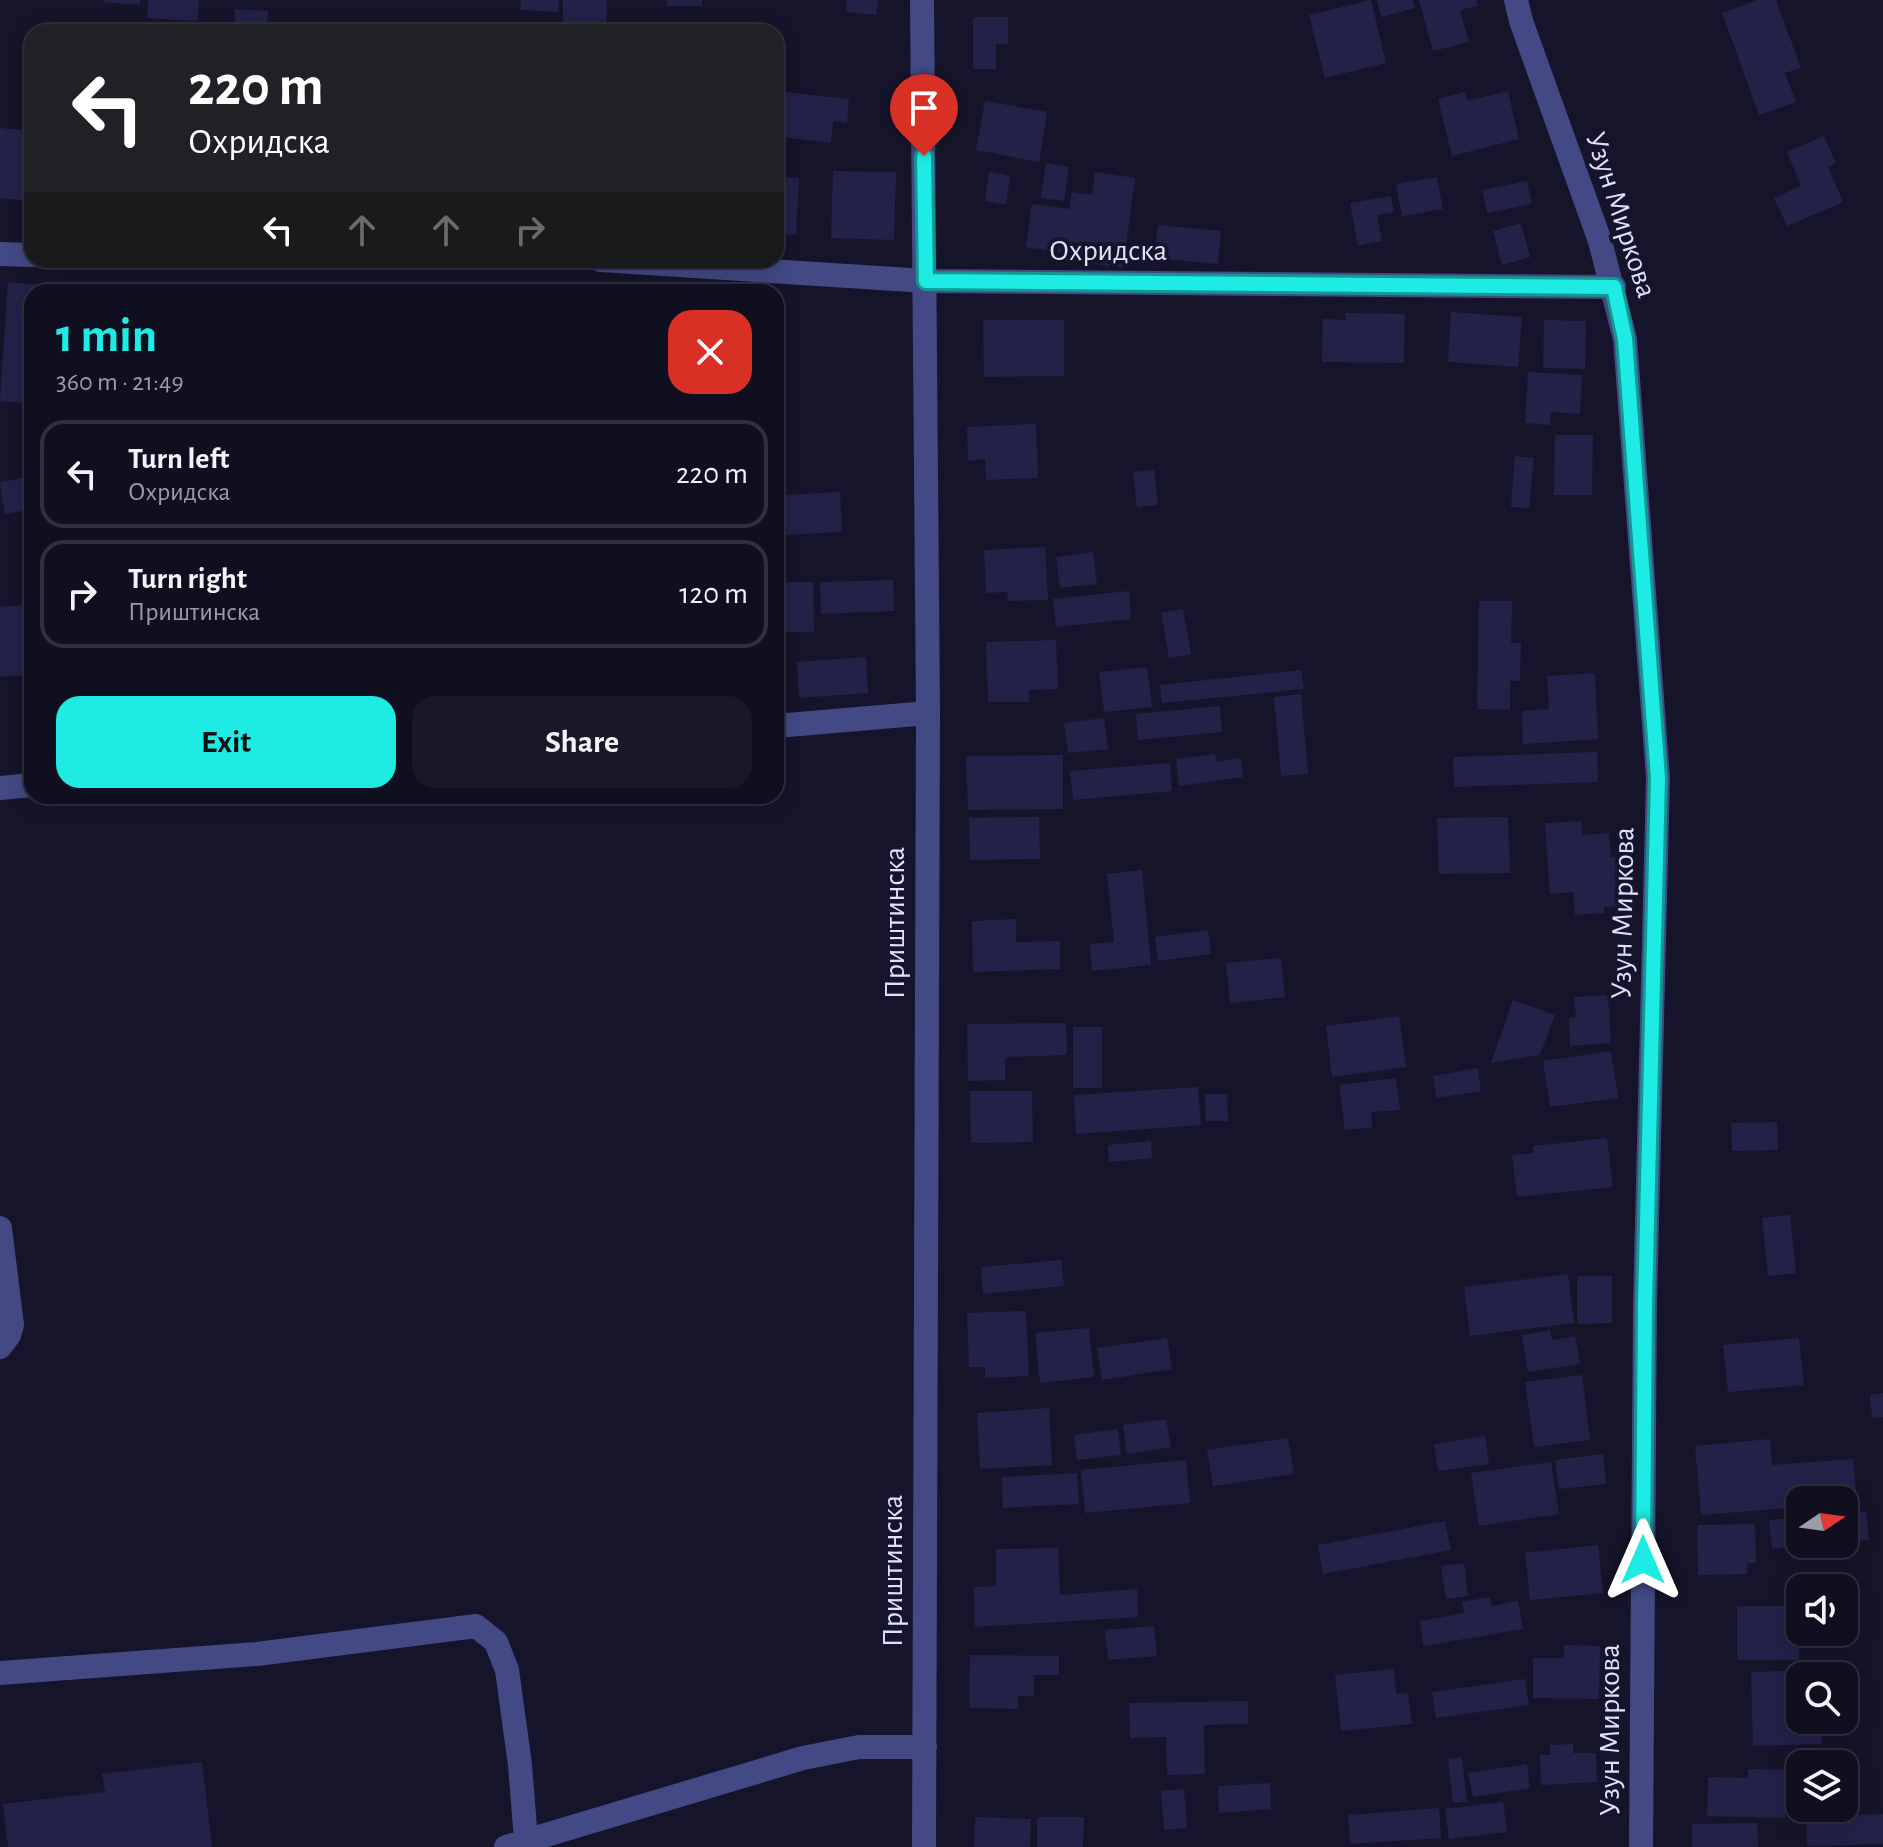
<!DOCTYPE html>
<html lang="en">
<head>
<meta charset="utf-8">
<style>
	body { margin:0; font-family:"Alegreya Sans",sans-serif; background:#191829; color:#f1f3f6; height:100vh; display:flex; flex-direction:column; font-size:30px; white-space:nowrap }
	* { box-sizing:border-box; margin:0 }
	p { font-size:26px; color:#9c9ca5 }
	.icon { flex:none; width:44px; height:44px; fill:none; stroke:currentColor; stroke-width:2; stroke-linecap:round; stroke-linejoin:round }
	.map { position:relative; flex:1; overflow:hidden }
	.side { position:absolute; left:24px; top:284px; width:760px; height:520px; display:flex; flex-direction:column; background:#100f20; border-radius:24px; box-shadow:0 4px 20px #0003,0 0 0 2px #302f3e }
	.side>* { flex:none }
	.guide { position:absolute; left:24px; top:24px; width:760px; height:244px; border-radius:24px; box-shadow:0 4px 20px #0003,0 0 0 2px #302f3e; background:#202124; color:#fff; overflow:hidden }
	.needle { width:52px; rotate:77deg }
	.controls { position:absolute; left:1786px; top:1486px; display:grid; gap:16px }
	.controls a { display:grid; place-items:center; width:72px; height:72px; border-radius:16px; background:#100f20; box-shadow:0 4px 20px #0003,0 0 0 2px #302f3e; font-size:40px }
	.pin { position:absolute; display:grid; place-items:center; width:68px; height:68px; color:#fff; margin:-82px -34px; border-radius:50% 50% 50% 0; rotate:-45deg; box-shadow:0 0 8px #0007 }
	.pin .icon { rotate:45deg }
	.me { position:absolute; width:88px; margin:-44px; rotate:0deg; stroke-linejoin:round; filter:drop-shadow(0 0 6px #0008) }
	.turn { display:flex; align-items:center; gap:28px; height:168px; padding:0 32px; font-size:36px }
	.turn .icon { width:104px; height:104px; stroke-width:2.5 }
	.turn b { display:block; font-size:56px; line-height:68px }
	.lanes { display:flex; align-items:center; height:76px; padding:0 32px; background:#0003; justify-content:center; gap:40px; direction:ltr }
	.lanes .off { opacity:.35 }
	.round { display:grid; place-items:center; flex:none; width:84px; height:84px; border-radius:24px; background:#191829 }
	.head { display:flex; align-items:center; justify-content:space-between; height:136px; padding:0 32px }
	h1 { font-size:48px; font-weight:600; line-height:60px; color:#1debe4 }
	.cta { display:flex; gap:16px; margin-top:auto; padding:16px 32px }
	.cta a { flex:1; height:92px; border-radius:24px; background:#1debe4; color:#111; font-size:32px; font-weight:600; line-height:92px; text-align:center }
	.cta a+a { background:#191829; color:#f1f3f6 }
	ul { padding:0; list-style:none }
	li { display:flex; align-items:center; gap:24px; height:108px; margin:0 16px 12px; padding:0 16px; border:4px solid #302f3e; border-radius:24px }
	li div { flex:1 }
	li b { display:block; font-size:30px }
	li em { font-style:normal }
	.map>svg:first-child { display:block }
	.building { fill:#242149 }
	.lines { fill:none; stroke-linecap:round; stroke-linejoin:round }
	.minor { stroke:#434985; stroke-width:24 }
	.route-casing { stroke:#139994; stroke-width:20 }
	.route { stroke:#1debe4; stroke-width:14 }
	.labels { text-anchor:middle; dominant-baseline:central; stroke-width:8; stroke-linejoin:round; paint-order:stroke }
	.street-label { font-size:30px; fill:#e0e0fc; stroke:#15142a }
</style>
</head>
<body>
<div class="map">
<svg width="1883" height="1847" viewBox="0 0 1883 1847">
	<rect width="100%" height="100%" fill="#15142a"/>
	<!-- building -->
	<path class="building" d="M103,0H140V5L103,2Z
		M148,0H199L197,21L147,18Z
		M521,0H559L558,12L520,10Z
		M563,0H607L606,31L563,30Z
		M667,0H702V6H667Z
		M847,0H878L876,15L846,12Z
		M1371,0L1386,63L1325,78L1309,15Z
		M1377,0H1413L1415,8L1381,17Z
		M1419,0H1477L1478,6L1460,10L1469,42L1433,51Z
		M1757,0H1776L1801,68L1785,73L1796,102L1759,115L1722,13Z
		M235,9L268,11L266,32H234Z
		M973,17H1008V44H996V69H973Z
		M776,91L849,99L847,123L833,121L831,143L781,137L783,122L776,121Z
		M1508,91L1519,139L1452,156L1438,99L1465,92L1467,101Z
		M985,101L1047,112L1039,162L976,150Z
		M0,128L32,131L28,201L0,198Z
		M1824,136L1836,163L1828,167L1843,202L1787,226L1774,198L1801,186L1787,152Z
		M1046,163L1069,167L1064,201L1041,198Z
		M833,171L896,172L894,240L831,238Z
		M989,172L1010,176L1006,205L985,201Z
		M1095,172L1135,178L1123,268L1063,259L1064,253L1026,247L1032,204L1069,209L1072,192L1092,195Z
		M776,177L799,178L796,235L776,234Z
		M1437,177L1443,209L1402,216L1396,184Z
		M1527,181L1532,204L1487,213L1482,190Z
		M1391,196L1394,212L1377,215L1382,241L1358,246L1350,203Z
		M1521,223L1530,257L1502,265L1493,231Z
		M1158,225L1221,231L1218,264L1154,258Z
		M8,282L51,286L50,292H32V404L0,401Z
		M256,286H289V292H256Z
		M1451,312L1522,317L1518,367L1448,362Z
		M1345,313L1405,314L1404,363L1322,362L1323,319L1346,320Z
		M983,320H1064V376L984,377Z
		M1544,320L1586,321L1585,369L1543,368Z
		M776,333H781L780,364H776Z
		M1528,372L1582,375L1580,414L1551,412L1550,425L1525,423Z
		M1036,424L1038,478L986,480L985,459L968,461L967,427Z
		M1555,435H1593L1592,495H1554Z
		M1515,456L1534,458L1529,508L1511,507Z
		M1154,470L1158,505L1137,507L1133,472Z
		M32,476V509L5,514L0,482Z
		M840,492L842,532L785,535L783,495Z
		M1045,547L1048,600L1008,601L1007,592L986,593L984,550Z
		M1093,552L1097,584L1060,588L1056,557Z
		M893,580L894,611L821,614L820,582Z
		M776,582H813L814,632H776Z
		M1129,591L1131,619L1056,627L1053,599Z
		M1479,601H1512L1511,643H1521L1520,681H1510V710L1477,709Z
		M22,605L28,675L0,677V607Z
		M1183,609L1191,654L1169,658L1161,613Z
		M1056,640L1058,689L1029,690V702H988L986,642Z
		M866,657L868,693L799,698L797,662Z
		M1147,667L1152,707L1104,712L1099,672Z
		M1301,670L1304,689L1162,703L1160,685Z
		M1595,673L1598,739L1523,744L1522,711L1549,709L1547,676Z
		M1301,694L1308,774L1281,776L1274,697Z
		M1220,706L1222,732L1138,740L1136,714Z
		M1104,718L1108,749L1068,753L1064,723Z
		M1597,752L1598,782L1454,787L1453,757Z
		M1215,754L1216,762L1241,758L1243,777L1179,786L1176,759Z
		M1063,755V809L968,810L966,756Z
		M1170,763L1172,791L1073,800L1070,771Z
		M1039,817L1040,859L970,860L969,818Z
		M1508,817L1510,873L1439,874L1437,818Z
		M1581,821L1582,835L1609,833L1611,858L1622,857L1625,906L1604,907V913L1575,915L1573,892L1550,894L1545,823Z
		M1142,870L1151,965L1092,971L1090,944L1114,942L1107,874Z
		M1016,919V942L1060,941V969L973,972L972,921Z
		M1208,930L1211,954L1158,961L1155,937Z
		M1281,958L1285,997L1230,1003L1226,963Z
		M1608,995L1611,1043L1570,1046L1569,1018L1576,1017L1574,997Z
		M1513,1000L1555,1015L1540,1055L1491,1063Z
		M1399,1016L1406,1067L1332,1077L1326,1026Z
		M1066,1023L1067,1055L1005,1057V1080L968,1081L967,1024Z
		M1073,1027H1102V1088H1073Z
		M1611,1051L1618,1098L1550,1107L1543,1061Z
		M1478,1068L1481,1091L1436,1098L1433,1076Z
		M1396,1078L1400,1110L1371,1112L1372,1127L1345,1130L1339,1085Z
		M1198,1087L1201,1125L1076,1134L1074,1095Z
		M970,1091H1032L1033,1142L971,1143Z
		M1205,1094H1227L1228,1121H1206Z
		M1777,1122L1778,1150L1732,1151L1731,1123Z
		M1607,1138L1613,1187L1517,1197L1512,1155L1534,1153L1533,1146Z
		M1151,1141L1152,1158L1109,1162L1108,1145Z
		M1790,1215L1796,1273L1768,1276L1762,1218Z
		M1061,1260L1064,1286L983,1294L981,1267Z
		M1568,1274L1574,1323L1470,1336L1464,1287Z
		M1577,1276H1612V1323L1577,1324Z
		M1026,1311L1029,1376L985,1378V1367H969L967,1313Z
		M1089,1328L1094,1377L1040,1383L1035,1333Z
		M1550,1330L1552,1340L1575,1336L1580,1364L1528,1372L1522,1335Z
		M1167,1338L1172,1369L1102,1380L1097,1348Z
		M1799,1338L1804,1385L1728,1392L1723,1345Z
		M1582,1375L1590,1440L1534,1447L1525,1382Z
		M1883,1393V1417L1872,1418L1870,1395Z
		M1049,1408L1052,1465L980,1469L977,1413Z
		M1166,1419L1171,1447L1127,1454L1123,1425Z
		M1118,1429L1121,1455L1077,1460L1074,1435Z
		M1485,1436L1489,1464L1438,1471L1434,1444Z
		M1288,1438L1294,1474L1213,1486L1207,1450Z
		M1770,1439L1772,1465L1853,1459L1857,1502L1800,1500V1507L1701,1515L1695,1446Z
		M1603,1454L1606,1484L1559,1489L1555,1460Z
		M1186,1460L1190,1503L1085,1513L1081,1470Z
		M1551,1462L1559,1514L1479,1526L1471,1473Z
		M1077,1473L1079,1504L1003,1508L1002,1477Z
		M1866,1511L1869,1540L1844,1542V1513Z
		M1800,1517V1546L1772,1549L1769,1520Z
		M1445,1521L1451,1550L1323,1574L1318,1545Z
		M1755,1524L1756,1563H1747V1574L1698,1575L1697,1525Z
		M1598,1545L1603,1593L1530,1600L1525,1553Z
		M1058,1548L1060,1595L1137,1589L1138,1617L975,1627L974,1587L996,1586V1549Z
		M1464,1563L1468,1596L1446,1599L1441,1566Z
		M1490,1597L1492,1606L1518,1601L1523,1629L1423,1646L1420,1621L1464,1613L1462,1602Z
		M1737,1606H1800L1799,1660H1737Z
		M1154,1626L1157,1656L1108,1660L1105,1630Z
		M1564,1645L1600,1646L1599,1699L1533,1698V1658H1564Z
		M970,1655L1059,1656V1675H1034V1696H1018V1709L969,1708Z
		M1394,1669L1396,1694L1408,1693L1412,1724L1341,1731L1335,1675Z
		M1820,1670V1676H1800V1720H1821L1822,1744L1753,1746L1751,1672Z
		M1525,1679L1529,1705L1436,1718L1432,1692Z
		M1248,1701V1724L1204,1725L1205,1774L1167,1775L1166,1737L1130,1738L1129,1703Z
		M1573,1744V1753H1596L1597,1782L1541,1785L1540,1755H1550V1745Z
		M1462,1757L1467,1802L1453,1803L1448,1759Z
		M202,1762L212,1847H8L3,1804L105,1792L102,1774Z
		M1527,1764L1530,1788L1473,1797L1468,1773Z
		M1748,1769L1786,1770L1785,1818L1707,1816L1708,1777L1748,1778Z
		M1270,1783L1271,1809L1219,1813L1218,1786Z
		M1184,1789L1187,1828L1164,1830L1161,1791Z
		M1503,1802L1507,1832L1449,1839L1445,1809Z
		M1439,1808L1441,1838L1350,1844L1348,1815Z
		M1883,1814V1844L1807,1846L1806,1817Z
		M975,1817L1031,1819L1030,1847H974Z
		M1037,1817H1084L1083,1847H1037Z
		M1757,1823L1758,1847H1692V1824Z"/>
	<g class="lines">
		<!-- minor -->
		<path class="minor" d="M922,0L928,713L924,1847
			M1516,0L1521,21L1600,241L1625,339L1658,778L1645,1304L1641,1847
			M0,254L32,255
			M601,260L926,281L1614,287
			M776,726L928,713
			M0,788L32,785
			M0,1228L12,1325L9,1335L0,1347
			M0,1673L257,1654L476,1626L496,1642L507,1670L520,1765L526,1840
			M506,1847L803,1758L859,1747H925"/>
	</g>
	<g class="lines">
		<!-- route casing -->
		<g class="route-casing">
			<path id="route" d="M924,156L926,281L1614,287L1625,339L1658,778L1645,1304L1643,1560"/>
		</g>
		<!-- route -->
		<use href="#route" class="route"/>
	</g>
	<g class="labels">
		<!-- street labels -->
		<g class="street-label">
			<text transform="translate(1621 215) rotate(72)">Узун Миркова</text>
			<text x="1108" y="251">Охридска</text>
			<text transform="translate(1623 913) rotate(-89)">Узун Миркова</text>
			<text transform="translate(895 923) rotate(-90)">Приштинска</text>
			<text transform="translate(893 1571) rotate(-90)">Приштинска</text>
			<text transform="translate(1610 1730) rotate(-90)">Узун Миркова</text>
		</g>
	</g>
</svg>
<div class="controls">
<a><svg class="needle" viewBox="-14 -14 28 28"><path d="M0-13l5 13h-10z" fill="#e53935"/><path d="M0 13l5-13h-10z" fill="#9c9ca5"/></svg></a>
<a><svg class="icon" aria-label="sound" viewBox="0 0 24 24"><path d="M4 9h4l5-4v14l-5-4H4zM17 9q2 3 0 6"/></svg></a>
<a><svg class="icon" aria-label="search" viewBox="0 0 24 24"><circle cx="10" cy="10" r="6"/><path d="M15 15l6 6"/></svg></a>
<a><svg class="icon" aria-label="layers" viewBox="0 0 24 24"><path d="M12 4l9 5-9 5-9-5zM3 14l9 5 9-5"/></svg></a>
</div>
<div class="pin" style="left:924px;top:156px;background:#d93025"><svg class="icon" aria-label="arrive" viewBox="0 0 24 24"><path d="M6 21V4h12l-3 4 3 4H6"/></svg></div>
<svg class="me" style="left:1643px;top:1560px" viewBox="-20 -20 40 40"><path d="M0-17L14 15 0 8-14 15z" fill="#1debe4" stroke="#fff" stroke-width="4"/></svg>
<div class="guide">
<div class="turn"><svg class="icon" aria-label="left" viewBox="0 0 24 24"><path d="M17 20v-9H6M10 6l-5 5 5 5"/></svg><div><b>220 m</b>Охридска</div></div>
<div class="lanes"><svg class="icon" aria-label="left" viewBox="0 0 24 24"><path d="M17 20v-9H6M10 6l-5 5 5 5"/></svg><svg class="icon off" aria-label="ahead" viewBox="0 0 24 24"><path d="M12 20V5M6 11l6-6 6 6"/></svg><svg class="icon off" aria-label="ahead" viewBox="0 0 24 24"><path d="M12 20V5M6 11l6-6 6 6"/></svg><svg class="icon off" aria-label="right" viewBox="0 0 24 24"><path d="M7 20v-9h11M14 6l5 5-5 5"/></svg></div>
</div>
<section class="side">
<div class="head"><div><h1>1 min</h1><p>360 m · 21:49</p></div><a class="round" style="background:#d93025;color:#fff"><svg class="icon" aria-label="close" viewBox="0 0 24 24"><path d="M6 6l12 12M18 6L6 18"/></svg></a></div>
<ul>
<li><svg class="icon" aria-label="left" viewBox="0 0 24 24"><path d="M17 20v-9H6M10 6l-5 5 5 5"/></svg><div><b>Turn left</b><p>Охридска</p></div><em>220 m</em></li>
<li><svg class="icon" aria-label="right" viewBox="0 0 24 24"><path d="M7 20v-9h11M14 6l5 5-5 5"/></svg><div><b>Turn right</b><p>Приштинска</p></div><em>120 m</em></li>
</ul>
<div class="cta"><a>Exit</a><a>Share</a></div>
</section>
</div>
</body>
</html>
